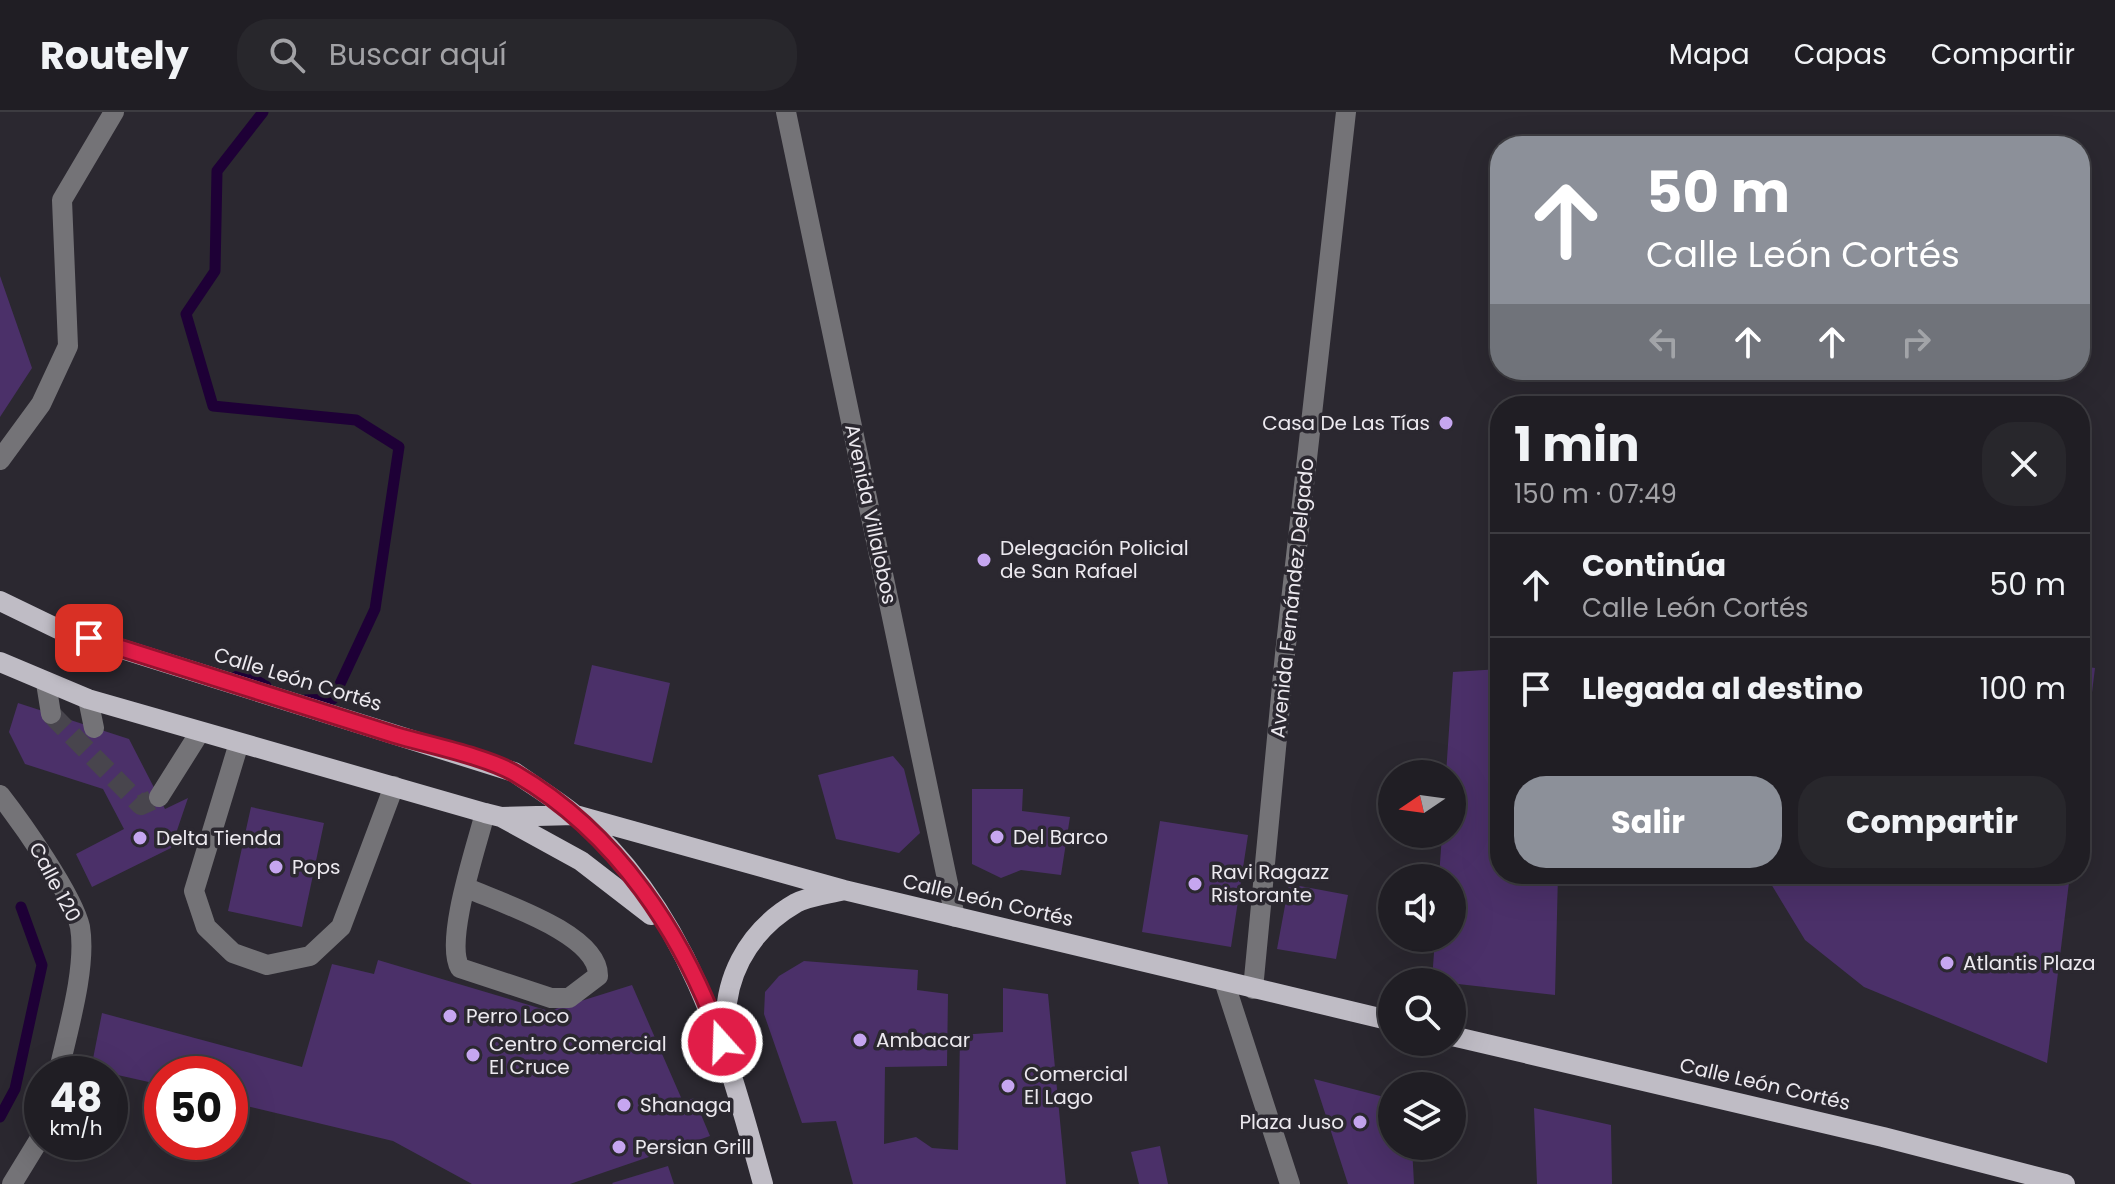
<!DOCTYPE html>
<html lang="es">
<head>
<meta charset="utf-8">
<style>
	body { margin:0; font-family:Poppins,sans-serif; background:#28272c; color:#f1f3f6; height:100vh; display:flex; flex-direction:column; font-size:30px; white-space:nowrap }
	* { box-sizing:border-box; margin:0 }
	p { font-size:26px; color:#a2a2a6 }
	.icon { flex:none; width:44px; height:44px; fill:none; stroke:currentColor; stroke-width:2; stroke-linecap:round; stroke-linejoin:round }
	.map { position:relative; flex:1; overflow:hidden }
	.drawer { position:absolute; left:1490px; top:284px; width:600px; height:488px; display:flex; flex-direction:column; background:#201e24; border-radius:32px; box-shadow:0 8px 32px #0002,0 0 0 2px #3d3c41 }
	.drawer>* { flex:none }
	.hud { position:absolute; left:1490px; top:24px; width:600px; height:244px; border-radius:32px; box-shadow:0 8px 32px #0002,0 0 0 2px #3d3c41; background:#8c9099; color:#fff; overflow:hidden }
	.needle { width:52px; rotate:257deg }
	.fabs { position:absolute; left:1378px; top:648px; display:grid; gap:16px }
	.fabs a { display:grid; place-items:center; width:88px; height:88px; border-radius:50%; background:#201e24; box-shadow:0 8px 32px #0002,0 0 0 2px #3d3c41; font-size:40px }
	.speed { position:absolute; left:24px; top:944px; display:flex; gap:16px; font-size:40px; font-weight:700; text-align:center }
	.speed>* { display:grid; place-content:center; width:104px; height:104px; border-radius:50%; background:#201e24; box-shadow:0 8px 32px #0002,0 0 0 2px #3d3c41; line-height:1 }
	.speed small { font-size:20px; font-weight:400 }
	.speed .limit { border:12px solid #d22; background:#fff; color:#111 }
	.pin { position:absolute; display:grid; place-items:center; width:68px; height:68px; color:#fff; margin:-34px; border-radius:16px; box-shadow:0 4px 12px #0006 }
	.me { position:absolute; width:88px; margin:-44px; rotate:340deg; stroke-linejoin:round; filter:drop-shadow(0 0 6px #0008) }
	.turn { display:flex; align-items:center; gap:28px; height:168px; padding:0 24px; font-size:36px }
	.turn .icon { width:104px; height:104px; stroke-width:2.5 }
	.turn b { display:block; font-size:56px; line-height:68px }
	.lanes { display:flex; align-items:center; height:76px; padding:0 24px; background:#0003; justify-content:center; gap:40px; direction:ltr }
	.lanes .off { opacity:.35 }
	.round { display:grid; place-items:center; flex:none; width:84px; height:84px; border-radius:32px; background:#28272c }
	.summary { display:flex; align-items:center; justify-content:space-between; height:136px; padding:0 24px }
	h1 { font-size:48px; font-weight:700; line-height:60px }
	.primary-button { display:flex; gap:16px; margin-top:auto; padding:16px 24px }
	.primary-button a { flex:1; height:92px; border-radius:32px; background:#8c9099; color:#fff; font-size:32px; font-weight:700; line-height:92px; text-align:center }
	.primary-button a+a { background:#28272c; color:#f1f3f6 }
	ul { padding:0; list-style:none }
	li { display:flex; align-items:center; gap:24px; height:104px; padding:0 24px; border-top:2px solid #3d3c41 }
	li div { flex:1 }
	li b { display:block; font-size:30px }
	li em { font-style:normal }
	header { display:flex; align-items:center; gap:48px; box-sizing:border-box; height:112px; padding:0 40px; background:#201e24; border-bottom:2px solid #3d3c41 }
	header strong { font-size:38px }
	nav { display:flex; gap:44px; margin-inline-start:auto; font-size:28px }
	.search { width:560px; height:72px; background:#28272c; display:flex; align-items:center; gap:20px; box-sizing:border-box; padding:0 28px; border-radius:32px; color:#a2a2a6; font-size:30px }
	.map>svg:first-child { display:block }
	.lines { fill:none; stroke-linecap:round; stroke-linejoin:round }
	.stream { stroke:#1e0036; stroke-width:11 }
	.building { fill:#4b3069 }
	.minor-tunnel { stroke:#48454d; stroke-width:20; stroke-dasharray:20 10; stroke-linecap:butt }
	.minor { stroke:#747377; stroke-width:20 }
	.major { stroke:#bfbcc5; stroke-width:20 }
	.route-casing { stroke:#92132f; stroke-width:20 }
	.route { stroke:#e11d48; stroke-width:14 }
	.poi-dot { fill:#c6a6f0; stroke:#2b2830; stroke-width:3 }
	.labels { text-anchor:middle; dominant-baseline:central; stroke-width:7; stroke-linejoin:round; paint-order:stroke }
	.poi-label { font-size:20px; fill:#ece9ef; stroke:#2b2830; text-anchor:start }
	.street-label { font-size:20px; fill:#ece9ef; stroke:#2b2830 }
</style>
</head>
<body>
<header>
<strong>Routely</strong>
<div class="search"><svg class="icon" aria-label="search" viewBox="0 0 24 24"><circle cx="10" cy="10" r="6"/><path d="M15 15l6 6"/></svg>Buscar aquí</div>
<nav><a>Mapa</a><a>Capas</a><a>Compartir</a></nav>
</header>
<div class="map">
<svg width="2115" height="1072" viewBox="0 0 2115 1072">
	<rect width="100%" height="100%" fill="#2b2830"/>
	<g class="lines">
		<!-- stream -->
		<path class="stream" d="M263,0L217,59L215,159L186,202L213,294L356,308L399,335L375,497L333,587L305,588
			M237,564L246,563L266,574
			M0,1005L15,977L42,853L21,795"/>
	</g>
	<!-- building -->
	<path class="building" d="M0,164L32,256L0,305Z
		M592,553L670,571L652,651L574,632Z
		M2080,554L2095,556L2082,662H2080Z
		M1500,557V762H1558L1555,883L1432,869L1435,826H1452V766H1439L1442,722H1452V662H1446L1453,560Z
		M18,591L129,627L165,697L188,686L171,736L92,775L76,742L124,717L103,677L25,652L9,620Z
		M893,644L904,657L920,721L899,741L836,727L818,663Z
		M972,677H1023L1022,699L1070,705L1061,763L1021,758L1001,766L972,752Z
		M251,695L324,711L302,815L228,799Z
		M1160,709L1248,723L1231,835L1142,820Z
		M1765,762H2070L2047,951L1864,875L1805,828Z
		M1289,772L1348,783L1336,847L1277,837Z
		M378,848L549,899L632,873L683,990L694,986L710,1024L570,1072H472L393,1029L230,990V962H162V973L91,957L102,901L302,955L332,852L374,862Z
		M804,849L918,858L917,878L948,882L947,954L885,955L884,1032L916,1025L932,1036L958,1038L960,923L1003,920V876L1048,882L1066,1072H853L836,1009L802,1011L764,902L765,880L779,864Z
		M1314,967L1392,987V1034H1412L1414,1072H1348Z
		M1534,996L1611,1013L1612,1072H1537Z
		M1160,1034L1168,1072H1139L1131,1040Z
		M668,1054L674,1072H613L612,1071Z"/>
	<g class="lines">
		<!-- minor-tunnel -->
		<path class="minor-tunnel" d="M51,602L141,693L159,685"/>
		<!-- minor -->
		<path class="minor" d="M786,0L955,805
			M0,348L41,292L68,234L62,88L114,0
			M46,571L51,602
			M88,587L94,616
			M239,631L194,779L206,815L233,841L267,853L310,844L341,815L394,674
			M0,683C21,710 73,783 80,815C87,856 67,921 58,962
			M159,685L200,620
			M467,776C501,791 599,822 598,864L569,886H551L460,856C444,829 477,733 485,701
			M1224,869L1290,1072
			M1253,877L1285,542L1346,0
			M12,1072L42,1023"/>
		<!-- major -->
		<path class="major" d="M0,489L58,517L514,660C534,674 555,687 574,702C687,795 726,937 763,1072
			M0,550L88,587L485,701L501,705L575,703L844,778L1392,909
			M501,705L581,749L651,803
			M1452,924L1883,1025L2065,1072
			M727,926C720,870 747,819 796,791C809,784 829,782 844,778"/>
	</g>
	<g class="lines">
		<!-- route casing -->
		<g class="route-casing">
			<path id="route" d="M89,526C191,558 293,591 395,623C429,633 488,645 516,662C617,721 683,822 722,930"/>
		</g>
		<!-- route -->
		<use href="#route" class="route"/>
	</g>
	<!-- markers -->
	<g class="poi-dot">
		<circle cx="1446" cy="311" r="8"/>
		<circle cx="984" cy="448" r="8"/>
		<circle cx="997" cy="725" r="8"/>
		<circle cx="140" cy="726" r="8"/>
		<circle cx="276" cy="755" r="8"/>
		<circle cx="1195" cy="772" r="8"/>
		<circle cx="1947" cy="851" r="8"/>
		<circle cx="450" cy="904" r="8"/>
		<circle cx="860" cy="928" r="8"/>
		<circle cx="473" cy="943" r="8"/>
		<circle cx="1008" cy="974" r="8"/>
		<circle cx="624" cy="993" r="8"/>
		<circle cx="1360" cy="1010" r="8"/>
		<circle cx="619" cy="1035" r="8"/>
	</g>
	<g class="labels">
		<!-- poi labels -->
		<g class="poi-label">
			<text x="1430" y="311" text-anchor="end">Casa De Las Tías</text>
			<text x="1000" y="436">Delegación Policial<tspan x="1000" dy="23">de San Rafael</tspan></text>
			<text x="1013" y="725">Del Barco</text>
			<text x="156" y="726">Delta Tienda</text>
			<text x="292" y="755">Pops</text>
			<text x="1211" y="760">Ravi Ragazz<tspan x="1211" dy="23">Ristorante</tspan></text>
			<text x="1963" y="851">Atlantis Plaza</text>
			<text x="466" y="904">Perro Loco</text>
			<text x="876" y="928">Ambacar</text>
			<text x="489" y="932">Centro Comercial<tspan x="489" dy="23">El Cruce</tspan></text>
			<text x="1024" y="962">Comercial<tspan x="1024" dy="23">El Lago</tspan></text>
			<text x="640" y="993">Shanaga</text>
			<text x="1344" y="1010" text-anchor="end">Plaza Juso</text>
			<text x="635" y="1035">Persian Grill</text>
		</g>
		<!-- street labels -->
		<g class="street-label">
			<text transform="translate(871 402) rotate(78)">Avenida Villalobos</text>
			<text transform="translate(1292 486) rotate(-84)">Avenida Fernández Delgado</text>
			<text transform="translate(298 567) rotate(17)">Calle León Cortés</text>
			<text transform="translate(55 770) rotate(62)">Calle 120</text>
			<text transform="translate(988 788) rotate(13)">Calle León Cortés</text>
			<text transform="translate(1765 972) rotate(13)">Calle León Cortés</text>
		</g>
	</g>
</svg>
<div class="fabs">
<a><svg class="needle" viewBox="-14 -14 28 28"><path d="M0-13l5 13h-10z" fill="#e53935"/><path d="M0 13l5-13h-10z" fill="#a2a2a6"/></svg></a>
<a><svg class="icon" aria-label="sound" viewBox="0 0 24 24"><path d="M4 9h4l5-4v14l-5-4H4zM17 9q2 3 0 6"/></svg></a>
<a><svg class="icon" aria-label="search" viewBox="0 0 24 24"><circle cx="10" cy="10" r="6"/><path d="M15 15l6 6"/></svg></a>
<a><svg class="icon" aria-label="layers" viewBox="0 0 24 24"><path d="M12 4l9 5-9 5-9-5zM3 14l9 5 9-5"/></svg></a>
</div>
<div class="speed"><div>48<small>km/h</small></div><div class="limit">50</div></div>
<div class="pin" style="left:89px;top:526px;background:#d93025"><svg class="icon" aria-label="arrive" viewBox="0 0 24 24"><path d="M6 21V4h12l-3 4 3 4H6"/></svg></div>
<svg class="me" style="left:722px;top:930px" viewBox="-20 -20 40 40"><circle r="17" fill="#e11d48" stroke="#fff" stroke-width="3"/><path d="M0-11L8 9 0 5-8 9z" fill="#fff"/></svg>
<div class="hud">
<div class="turn"><svg class="icon" aria-label="ahead" viewBox="0 0 24 24"><path d="M12 20V5M6 11l6-6 6 6"/></svg><div><b>50 m</b>Calle León Cortés</div></div>
<div class="lanes"><svg class="icon off" aria-label="left" viewBox="0 0 24 24"><path d="M17 20v-9H6M10 6l-5 5 5 5"/></svg><svg class="icon" aria-label="ahead" viewBox="0 0 24 24"><path d="M12 20V5M6 11l6-6 6 6"/></svg><svg class="icon" aria-label="ahead" viewBox="0 0 24 24"><path d="M12 20V5M6 11l6-6 6 6"/></svg><svg class="icon off" aria-label="right" viewBox="0 0 24 24"><path d="M7 20v-9h11M14 6l5 5-5 5"/></svg></div>
</div>
<section class="drawer">
<div class="summary"><div><h1>1 min</h1><p>150 m · 07:49</p></div><a class="round"><svg class="icon" aria-label="close" viewBox="0 0 24 24"><path d="M6 6l12 12M18 6L6 18"/></svg></a></div>
<ul>
<li><svg class="icon" aria-label="ahead" viewBox="0 0 24 24"><path d="M12 20V5M6 11l6-6 6 6"/></svg><div><b>Continúa</b><p>Calle León Cortés</p></div><em>50 m</em></li>
<li><svg class="icon" aria-label="arrive" viewBox="0 0 24 24"><path d="M6 21V4h12l-3 4 3 4H6"/></svg><div><b>Llegada al destino</b></div><em>100 m</em></li>
</ul>
<div class="primary-button"><a>Salir</a><a>Compartir</a></div>
</section>
</div>
</body>
</html>
